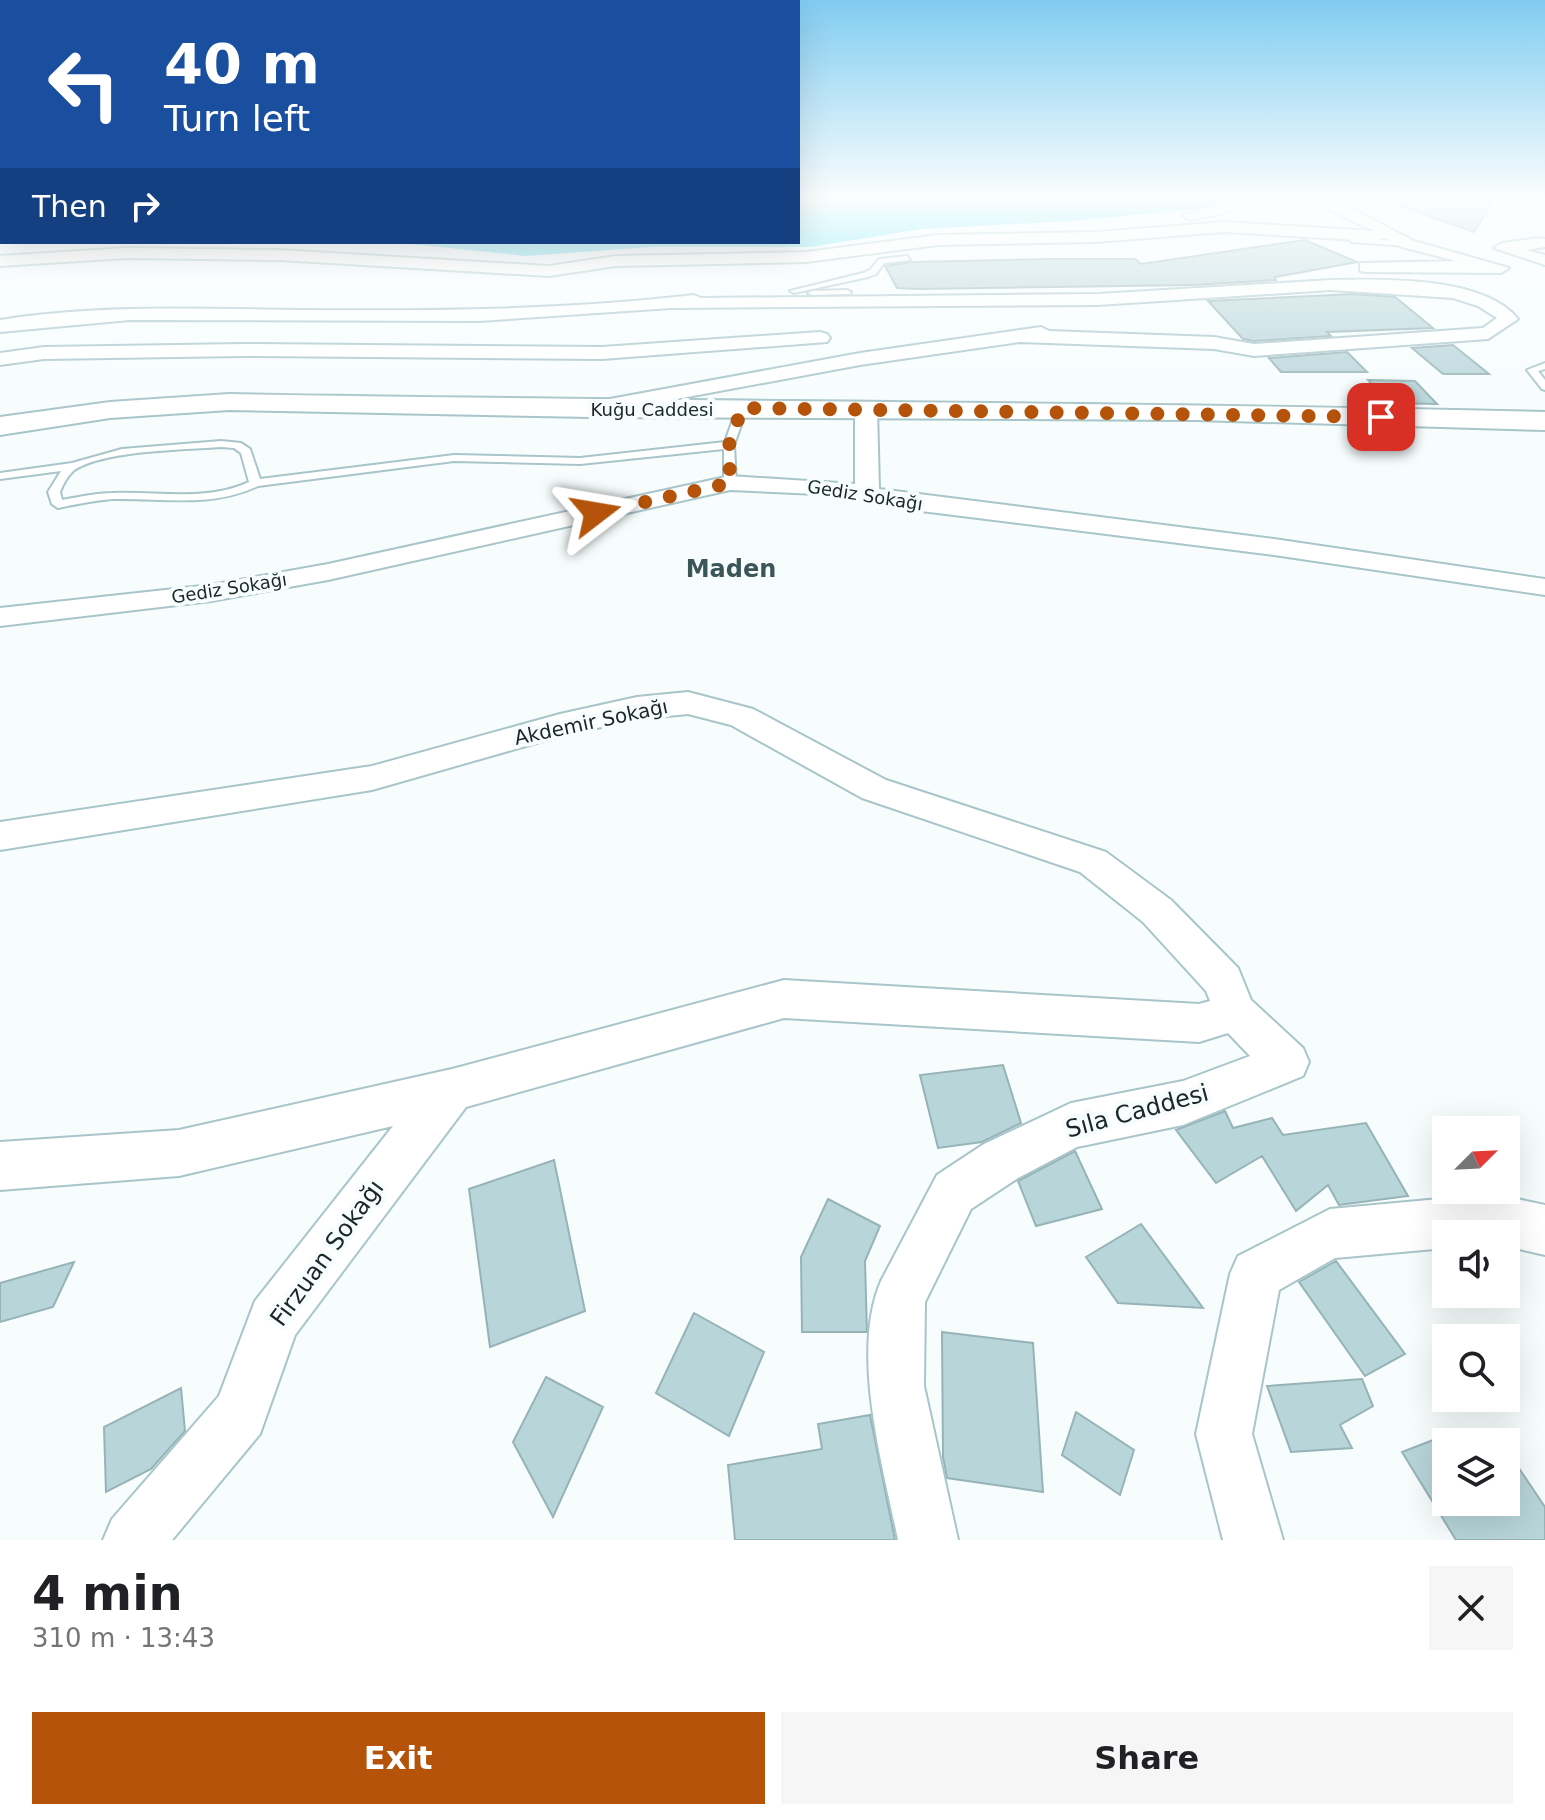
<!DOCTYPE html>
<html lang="en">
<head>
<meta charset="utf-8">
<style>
	body { margin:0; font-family:"DejaVu Sans",sans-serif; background:#f6f6f6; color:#202124; height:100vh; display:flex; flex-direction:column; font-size:30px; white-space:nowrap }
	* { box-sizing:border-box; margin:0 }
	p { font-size:26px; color:#757577 }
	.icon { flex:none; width:44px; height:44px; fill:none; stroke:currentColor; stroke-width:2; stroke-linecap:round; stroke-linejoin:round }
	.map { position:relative; height:1540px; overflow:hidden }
	.sheet { display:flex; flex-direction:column; background:#fff; flex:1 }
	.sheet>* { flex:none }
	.banner { position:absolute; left:0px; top:0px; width:800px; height:244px; box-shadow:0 8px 32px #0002; background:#1a4fa0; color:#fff; overflow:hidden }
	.needle { width:52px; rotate:66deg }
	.fabs { position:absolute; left:1432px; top:1116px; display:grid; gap:16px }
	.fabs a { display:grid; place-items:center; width:88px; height:88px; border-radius:0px; background:#fff; box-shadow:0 8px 32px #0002; font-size:40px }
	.pin { position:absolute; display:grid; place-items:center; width:68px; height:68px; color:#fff; margin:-34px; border-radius:16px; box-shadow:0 4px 12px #0006 }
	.me { position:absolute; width:88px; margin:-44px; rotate:76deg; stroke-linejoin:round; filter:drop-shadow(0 0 6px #0008) }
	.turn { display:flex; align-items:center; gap:28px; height:168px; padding:0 32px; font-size:36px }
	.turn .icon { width:104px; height:104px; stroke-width:2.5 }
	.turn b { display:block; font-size:56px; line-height:68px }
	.then { display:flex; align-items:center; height:76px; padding:0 32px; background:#0003; gap:16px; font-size:30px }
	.round { display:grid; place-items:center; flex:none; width:84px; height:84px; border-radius:0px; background:#f6f6f6 }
	.overview { display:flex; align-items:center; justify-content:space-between; height:136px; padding:0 32px }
	h1 { font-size:48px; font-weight:700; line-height:60px }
	.action { display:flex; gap:16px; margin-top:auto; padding:16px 32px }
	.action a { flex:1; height:92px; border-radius:0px; background:#b45309; color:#fff; font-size:32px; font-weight:700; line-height:92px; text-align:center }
	.action a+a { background:#f6f6f6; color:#202124 }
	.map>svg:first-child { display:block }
	.forest { fill:#50e0f5 }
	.building { fill:#b8d5da; stroke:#96b3b7; stroke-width:2 }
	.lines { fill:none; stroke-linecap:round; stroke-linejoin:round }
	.lane-casing { stroke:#a8c5ca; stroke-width:4 }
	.street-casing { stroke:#a8c5ca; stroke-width:4 }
	.secondary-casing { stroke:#a8c5ca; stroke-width:4 }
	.lane { fill:#fff; fill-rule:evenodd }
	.street { fill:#fff; fill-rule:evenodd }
	.secondary { fill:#fff; fill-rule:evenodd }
	.route { stroke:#b45309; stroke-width:14; stroke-dasharray:0 25.2 }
	.labels { text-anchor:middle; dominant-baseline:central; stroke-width:8; stroke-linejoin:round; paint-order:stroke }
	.far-street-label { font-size:18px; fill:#1a2627; stroke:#f7fdfd }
	.street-label { font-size:20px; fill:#1a2627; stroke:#f7fdfd }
	.far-district-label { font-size:24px; font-weight:bold; fill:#3b5559; stroke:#f7fdfd }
	.near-street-label { font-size:24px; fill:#1a2627; stroke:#f7fdfd }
</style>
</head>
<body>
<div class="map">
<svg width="1545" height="1540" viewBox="0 0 1545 1540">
	<rect width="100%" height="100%" fill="#f7fdfd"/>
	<!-- forest -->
	<path class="forest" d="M798,197H1235L1208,208L1071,221L922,229L811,247H652L526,256L410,244L323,242H798Z"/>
	<!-- building -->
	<path class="building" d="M1386,197H1496L1474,232L1385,201Z
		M1305,240L1357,262L1275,277L1276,280L1193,285L918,289L897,288L885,266L912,262L1048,259H1135L1141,264Z
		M1353,294L1395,297L1433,328L1327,332L1331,336L1254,341L1243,339L1208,301Z
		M1453,345L1458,349L1489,374H1443L1412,348Z
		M1347,352L1367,372H1281L1269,358Z
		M1368,380L1415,381L1437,404L1388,403Z
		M1003,1065L1021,1123L982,1142L938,1148L920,1075Z
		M1225,1111L1233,1128L1272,1118L1283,1135L1366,1123L1408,1196L1339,1205L1328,1185L1296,1211L1262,1156L1216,1183L1176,1130Z
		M1075,1151L1102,1209L1036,1226L1018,1181Z
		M554,1160L585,1311L490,1347L469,1189Z
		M828,1199L880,1226L865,1261L867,1332H802L801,1257Z
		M1141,1224L1203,1308L1118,1303L1086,1257Z
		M1336,1261L1405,1354L1365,1376L1299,1282Z
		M74,1262L53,1307L0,1322V1283Z
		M694,1313L764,1352L729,1436L656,1393Z
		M942,1332L1033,1343L1043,1492L947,1478L943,1457Z
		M546,1377L603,1407L553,1517L513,1442Z
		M1362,1379L1373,1406L1340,1425L1352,1448L1291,1452L1267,1386Z
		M181,1388L185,1431L151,1469L106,1492L104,1427Z
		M1076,1412L1134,1450L1120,1495L1062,1455Z
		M870,1415L895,1540H735L728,1465L822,1449L818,1424Z
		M1446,1435V1502H1506V1449L1545,1507V1540H1456L1402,1452Z"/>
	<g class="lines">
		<!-- lane casing -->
		<g class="lane-casing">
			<path id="lane" d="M1349,238L1408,242L1412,244L1408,246L1352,242Z
				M907,256L910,260L884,263L876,274L868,277L794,293L790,291L863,273L870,270L879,259Z
				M847,290L851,292L850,294L812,295L808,293L812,291Z
				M1545,363V369L1538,371L1545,380V390L1542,389L1527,370Z
				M742,405L747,408L734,445L736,483L730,486L724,483V449L580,464L454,461L258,486C211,508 164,498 114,499C96,500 77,504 58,508L52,504L48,492L61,471L0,479V473L72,463L122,449L221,441L241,443L250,449L260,479L454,455L580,458L725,442L737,408ZM221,447L234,448L241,453L249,482C205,502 159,491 112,493C96,493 79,497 62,500L60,492C63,484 67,477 73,471C102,450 185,450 221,447Z"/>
		</g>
		<!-- street casing -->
		<g class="street-casing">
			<path id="street" d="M1231,197H1248L1228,212L1190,220L1182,215L1219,205Z
				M1314,197H1330L1414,241L1509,268L1501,273L1366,272L1360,271V263L1456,261L1402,247L1385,238L1374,241L1225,232L1096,242L938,245L806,262L616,266L549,276L280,260L126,258L0,266V256L126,248L280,250L549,266L616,256L806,252L938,235L1096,232L1225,222L1375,231L1330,211Z
				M1540,238L1545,239V247L1526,250L1545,255V265L1494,248L1502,243Z
				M1331,280C1382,279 1484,276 1518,319L1488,339L1254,356L1214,349L1020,342L860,365L596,414L585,408L588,403L860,353L1041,327L1049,331L1214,337L1254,344L1483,328L1497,318L1478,306L1453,298L1331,290L1098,305L671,308L479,321L130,320L0,332V320C101,304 202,309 304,310C435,311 564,310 694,295L701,298L1098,294Z
				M820,332L827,334L830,338L827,342L602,359L243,356L44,359L0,365V353L44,347L243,344L602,347Z
				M866,402L877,408L879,489L1274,539L1545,579V595L1274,555L913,510L838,495L730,490L328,580L211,601L0,626V608L211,585L328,564L730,476L855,484V408Z
				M688,692L753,709L886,780L1106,852L1171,900L1238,968L1251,1000L1303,1048L1309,1062L1303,1076L1183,1125L1077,1147L1018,1178L971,1209L925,1302L924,1386L958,1540H898C883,1465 850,1353 881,1281L937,1175L984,1144L1071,1103L1183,1081L1250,1056L1228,1033L1199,1042L784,1018L466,1107L295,1335L260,1434L172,1540H103L112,1519L219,1396L255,1301L393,1126L179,1176L0,1190V1142L179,1130L452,1069L784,980L1199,1004L1210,1001L1206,991L1143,922L1080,872L862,798L731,725L688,714L637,719L561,736L372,790L0,850V822L372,766L560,714L637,697Z
				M1494,1194L1545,1205V1255L1506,1246V1234H1446V1248L1335,1258L1279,1290L1252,1434L1283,1540H1223L1196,1434L1230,1274L1238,1256L1330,1209Z"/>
		</g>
		<!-- secondary casing -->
		<g class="secondary-casing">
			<path id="secondary" d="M229,394C668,402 1106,401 1545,412V430L1196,420L591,417L229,410L110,418L0,435V417L110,402Z"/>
		</g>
		<!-- lane -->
		<use href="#lane" class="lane"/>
		<!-- street -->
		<use href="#street" class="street"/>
		<!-- secondary -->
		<use href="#secondary" class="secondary"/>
	</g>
	<!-- sky -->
	<linearGradient id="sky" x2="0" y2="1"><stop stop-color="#81ccf1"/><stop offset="0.48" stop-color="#fbfefe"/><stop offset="1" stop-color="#fbfefe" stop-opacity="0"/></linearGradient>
	<rect width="1545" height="413" fill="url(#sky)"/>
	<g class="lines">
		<!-- route -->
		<path class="route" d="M596,513L730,483L729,445L742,408L1381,417"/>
	</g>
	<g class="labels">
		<!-- far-street labels -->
		<g class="far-street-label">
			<text x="652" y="409">Kuğu Caddesi</text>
			<text transform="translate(865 495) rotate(9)">Gediz Sokağı</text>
			<text transform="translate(229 588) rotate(-9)">Gediz Sokağı</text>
		</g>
		<!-- street labels -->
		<g class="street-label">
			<text transform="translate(591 722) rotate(-12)">Akdemir Sokağı</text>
		</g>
		<!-- far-district labels -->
		<g class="far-district-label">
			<text x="731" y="569">Maden</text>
		</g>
		<!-- near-street labels -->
		<g class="near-street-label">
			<text transform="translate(1137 1111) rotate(-15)">Sıla Caddesi</text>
			<text transform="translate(327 1253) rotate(-54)">Firzuan Sokağı</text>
		</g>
	</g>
</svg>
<div class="fabs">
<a><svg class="needle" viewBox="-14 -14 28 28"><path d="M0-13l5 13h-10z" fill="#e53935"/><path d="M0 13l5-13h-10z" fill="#757577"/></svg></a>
<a><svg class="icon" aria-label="sound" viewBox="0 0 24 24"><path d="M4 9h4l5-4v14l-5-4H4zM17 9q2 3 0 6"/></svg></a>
<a><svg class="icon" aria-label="search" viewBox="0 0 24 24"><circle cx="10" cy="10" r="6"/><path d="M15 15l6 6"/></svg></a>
<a><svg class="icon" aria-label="layers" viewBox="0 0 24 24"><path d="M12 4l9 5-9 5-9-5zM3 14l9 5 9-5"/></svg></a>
</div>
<div class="pin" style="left:1381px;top:417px;background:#d93025"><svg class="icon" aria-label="arrive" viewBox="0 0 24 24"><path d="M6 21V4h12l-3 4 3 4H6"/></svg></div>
<svg class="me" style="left:596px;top:513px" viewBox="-20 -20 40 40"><path d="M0-17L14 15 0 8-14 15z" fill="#b45309" stroke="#fff" stroke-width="4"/></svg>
<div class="banner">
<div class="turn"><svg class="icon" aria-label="left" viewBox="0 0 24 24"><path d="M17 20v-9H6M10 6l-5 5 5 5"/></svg><div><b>40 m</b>Turn left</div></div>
<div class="then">Then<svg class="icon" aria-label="right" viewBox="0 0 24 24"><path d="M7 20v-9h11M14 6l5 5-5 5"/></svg></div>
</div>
</div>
<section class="sheet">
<div class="overview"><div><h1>4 min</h1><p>310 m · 13:43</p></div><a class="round"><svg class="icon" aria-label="close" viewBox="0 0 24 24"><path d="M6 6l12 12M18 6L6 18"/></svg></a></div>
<div class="action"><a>Exit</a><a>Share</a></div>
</section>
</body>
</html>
